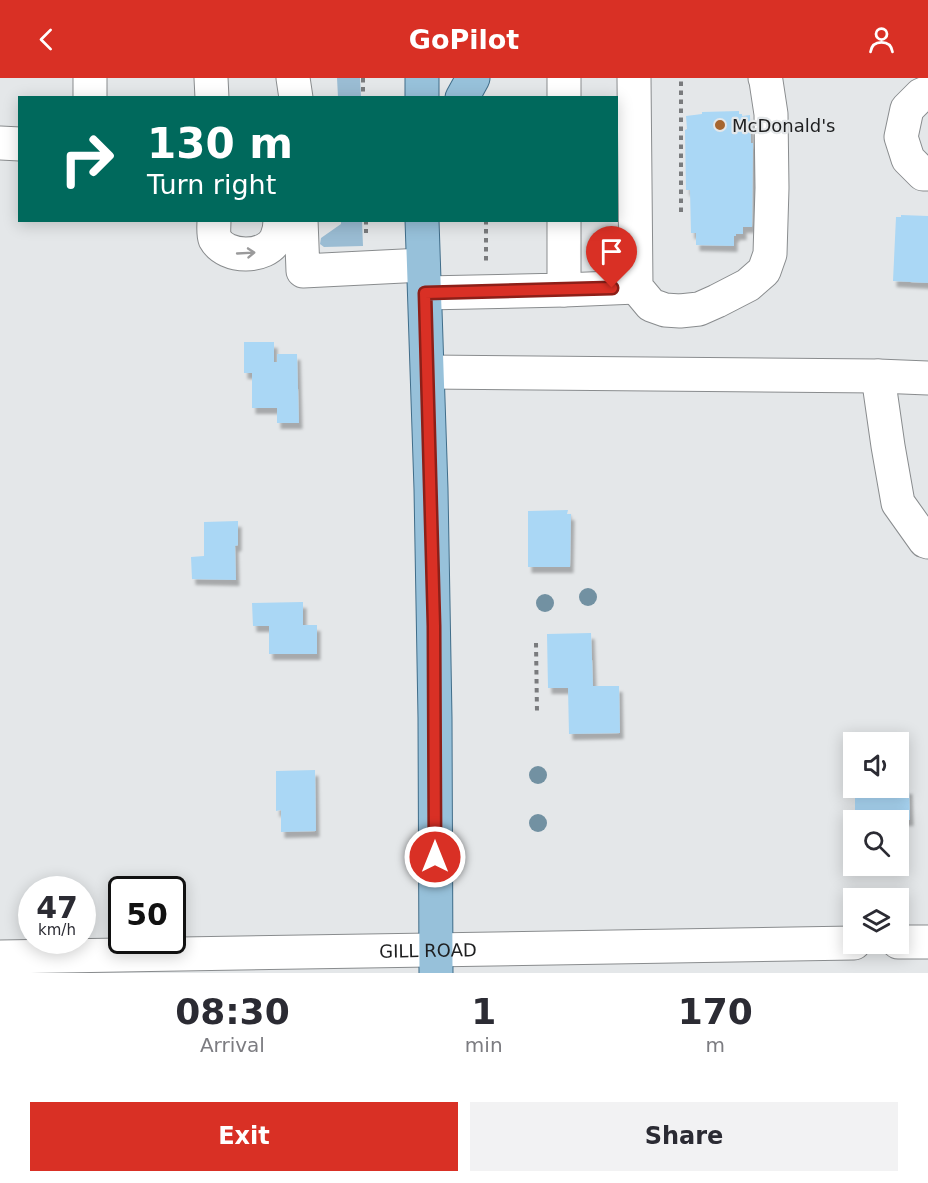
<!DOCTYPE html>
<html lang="en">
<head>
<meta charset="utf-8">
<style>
	body { margin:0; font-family:"DejaVu Sans",sans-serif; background:#f2f2f3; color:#2b2b33; height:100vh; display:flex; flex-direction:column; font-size:22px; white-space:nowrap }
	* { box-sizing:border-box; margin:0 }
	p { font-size:20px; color:#7c7c81 }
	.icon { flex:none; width:33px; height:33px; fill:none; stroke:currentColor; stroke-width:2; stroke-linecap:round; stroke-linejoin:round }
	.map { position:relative; height:895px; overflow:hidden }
	.sheet { display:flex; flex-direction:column; background:#fff; flex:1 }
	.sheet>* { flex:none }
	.banner { position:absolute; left:18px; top:18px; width:600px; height:126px; border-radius:0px; box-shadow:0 3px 15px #0003; background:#00695c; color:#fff; overflow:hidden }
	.tools { position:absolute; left:843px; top:654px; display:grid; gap:12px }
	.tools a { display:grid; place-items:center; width:66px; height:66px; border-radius:0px; background:#fff; box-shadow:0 3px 15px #0003; font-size:30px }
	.speed { position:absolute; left:18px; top:798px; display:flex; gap:12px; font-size:30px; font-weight:700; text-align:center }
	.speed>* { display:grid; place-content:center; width:78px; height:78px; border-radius:50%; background:#fff; box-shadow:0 3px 15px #0003; line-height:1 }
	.speed small { font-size:15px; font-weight:400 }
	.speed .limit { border:3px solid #111; border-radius:9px; background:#fff; color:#111 }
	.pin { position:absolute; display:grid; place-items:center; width:51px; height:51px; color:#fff; margin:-62px -26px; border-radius:50% 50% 50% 0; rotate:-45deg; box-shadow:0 0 6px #0007 }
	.pin .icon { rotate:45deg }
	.me { position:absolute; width:66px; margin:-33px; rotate:0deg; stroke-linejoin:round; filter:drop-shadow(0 0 4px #0008) }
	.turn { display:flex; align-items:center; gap:21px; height:126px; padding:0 30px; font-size:27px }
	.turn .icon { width:78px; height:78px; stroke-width:2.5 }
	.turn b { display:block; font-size:42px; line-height:51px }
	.eta { display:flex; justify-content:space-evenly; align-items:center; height:102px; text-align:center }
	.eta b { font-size:36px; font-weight:800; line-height:42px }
	.action { display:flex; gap:12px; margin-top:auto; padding:12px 30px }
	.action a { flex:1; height:69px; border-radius:0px; background:#d93025; color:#fff; font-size:24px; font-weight:800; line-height:69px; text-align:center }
	.action a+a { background:#f2f2f3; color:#2b2b33 }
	header { display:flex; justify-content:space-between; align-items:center; height:78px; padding:0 30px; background:#d93025; color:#fff; font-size:27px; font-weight:800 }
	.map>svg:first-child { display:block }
	.green { fill:#9abcd3 }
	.building { fill:#aad7f5; filter:url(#shadow) }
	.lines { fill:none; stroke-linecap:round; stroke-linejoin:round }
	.minor-casing { stroke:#898c8e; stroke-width:35 }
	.major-casing { stroke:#406d89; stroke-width:35 }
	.path { stroke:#797b7d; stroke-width:4; stroke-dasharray:4.5 4.5; stroke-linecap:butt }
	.minor { stroke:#fff; stroke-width:33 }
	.major { stroke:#97c1da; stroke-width:33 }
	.tree { fill:#7291a2 }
	.oneway { stroke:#9a9a9b }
	.route-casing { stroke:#8d1f18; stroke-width:15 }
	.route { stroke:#d93025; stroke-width:10 }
	.poi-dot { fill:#a66630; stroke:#e4e7e9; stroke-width:2 }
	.labels { text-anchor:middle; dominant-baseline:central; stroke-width:4.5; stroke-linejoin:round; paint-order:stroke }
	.poi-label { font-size:18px; fill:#1e1f20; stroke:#e4e7e9; text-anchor:start }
	.street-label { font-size:18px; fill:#1e1f20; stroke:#e4e7e9 }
</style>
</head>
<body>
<header><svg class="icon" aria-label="back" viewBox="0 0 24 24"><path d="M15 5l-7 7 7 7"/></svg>GoPilot<svg class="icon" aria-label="person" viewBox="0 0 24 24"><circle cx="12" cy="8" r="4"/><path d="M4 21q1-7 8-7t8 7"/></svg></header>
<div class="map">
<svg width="928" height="895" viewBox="0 0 928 895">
	<defs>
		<filter id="shadow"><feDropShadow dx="3.5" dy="6" stdDeviation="1.5" flood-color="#0004"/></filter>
	</defs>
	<rect width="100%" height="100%" fill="#e4e7e9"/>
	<!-- green -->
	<path class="green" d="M337,0H360L361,19H338Z
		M341,143H362L363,168L324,169L320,166L321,160L341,146Z"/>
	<!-- building -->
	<path class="building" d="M739,33V36H742V38L750,37L751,65H753L752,149H743V156H736V158H734V168L696,167V155H691L690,112H686L685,52L687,51L686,38L702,36V34Z
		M901,137L928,138V205L893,203L896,139H901Z
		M244,264H274V284H277V276H297L299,345H277V330H252V295H244Z
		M568,432L567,436H571L570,489H528V433Z
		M238,443V467L235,468L236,502L192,501L191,479L204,478V444Z
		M303,524V547H317V576H269V548H253L252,525Z
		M591,555L593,608H619L620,655L569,656L568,610H548L547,556Z
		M315,692L316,753L281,754V732L276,733V693Z
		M855,710H909L910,742H855Z"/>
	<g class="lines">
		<!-- minor casing -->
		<g class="minor-casing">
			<g id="minor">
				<path d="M211,0L212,20"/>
				<path d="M293,0L296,20"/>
				<path d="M634,0L636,209L651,227L665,232L680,233L699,231L717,223L748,207L764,193L770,176L772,110L771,36L766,3L765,0"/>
				<path d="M928,14L921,17L907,31L901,59L908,81L923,96H928"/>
				<path d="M90,20V0"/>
				<path d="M564,20V0"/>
				<path d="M0,65L20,66"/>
				<path d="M214,142C214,148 213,156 215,161C226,181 266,181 276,161C279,155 280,149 280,142"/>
				<path d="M301,142L303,193L423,187"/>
				<path d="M564,212L636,209"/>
				<path d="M425,215L564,212V142"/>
				<path d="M428,294L878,298L928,300"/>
				<path d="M878,298L888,368L898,425L925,463L928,464"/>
				<path d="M898,864H928"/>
				<path id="s1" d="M0,879L854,865"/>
			</g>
		</g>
		<!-- major casing -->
		<g class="major-casing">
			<path id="major" d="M422,20V0
				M462,20L473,0
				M422,142L431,411L435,640L436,895"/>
		</g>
		<!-- path -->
		<path class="path" d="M363,0V20
			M681,134V0
			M366,142V155
			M486,142V184
			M536,565L537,634"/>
		<!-- minor -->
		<use href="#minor" class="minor"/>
		<!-- major -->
		<use href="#major" class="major"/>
	</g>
	<!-- trees -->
	<g class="tree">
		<circle cx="588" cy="519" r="9"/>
		<circle cx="545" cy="525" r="9"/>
		<circle cx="538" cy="697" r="9"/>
		<circle cx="538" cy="745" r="9"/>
	</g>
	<!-- one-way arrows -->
	<defs><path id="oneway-shaft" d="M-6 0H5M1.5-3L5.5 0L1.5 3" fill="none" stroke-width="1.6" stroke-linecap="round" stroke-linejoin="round" transform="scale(1.5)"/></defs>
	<use class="oneway" href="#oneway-shaft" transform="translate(246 175) rotate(-3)"/>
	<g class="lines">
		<!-- route casing -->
		<g class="route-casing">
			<path id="route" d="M435,779L434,548L425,215L612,210"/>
		</g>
		<!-- route -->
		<use href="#route" class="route"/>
	</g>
	<!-- markers -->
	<circle class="poi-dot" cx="720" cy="47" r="6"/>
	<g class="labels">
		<!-- poi labels -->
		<g class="poi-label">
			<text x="732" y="47">McDonald's</text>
		</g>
		<!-- street labels -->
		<g class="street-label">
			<text stroke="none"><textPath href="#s1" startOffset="428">GILL ROAD</textPath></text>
		</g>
	</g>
</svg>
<div class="tools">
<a><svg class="icon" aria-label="sound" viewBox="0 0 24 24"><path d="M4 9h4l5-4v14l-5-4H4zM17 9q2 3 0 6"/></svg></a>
<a><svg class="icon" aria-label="search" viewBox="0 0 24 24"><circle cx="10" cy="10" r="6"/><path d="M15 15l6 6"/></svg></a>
<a><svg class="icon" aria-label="layers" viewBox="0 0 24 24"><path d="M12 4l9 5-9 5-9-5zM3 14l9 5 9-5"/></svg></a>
</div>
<div class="speed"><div>47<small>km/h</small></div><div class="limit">50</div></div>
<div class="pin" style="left:612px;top:210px;background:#d93025"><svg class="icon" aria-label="arrive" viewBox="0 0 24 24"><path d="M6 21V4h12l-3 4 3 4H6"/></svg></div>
<svg class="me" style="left:435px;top:779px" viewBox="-20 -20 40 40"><circle r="17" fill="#d93025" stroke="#fff" stroke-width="3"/><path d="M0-11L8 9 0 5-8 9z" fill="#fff"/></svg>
<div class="banner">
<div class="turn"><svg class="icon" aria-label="right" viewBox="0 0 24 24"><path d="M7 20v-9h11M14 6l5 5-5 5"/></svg><div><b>130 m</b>Turn right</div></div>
</div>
</div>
<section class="sheet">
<div class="eta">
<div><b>08:30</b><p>Arrival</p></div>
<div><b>1</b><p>min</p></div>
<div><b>170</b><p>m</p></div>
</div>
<div class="action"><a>Exit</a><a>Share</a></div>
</section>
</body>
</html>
